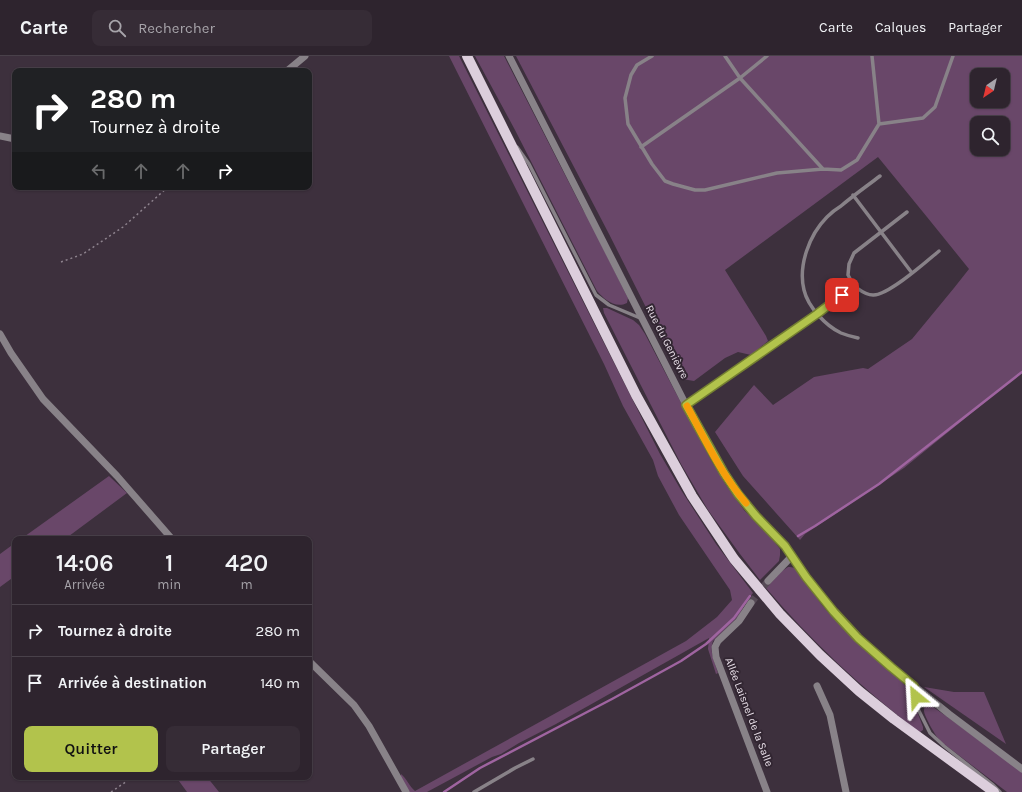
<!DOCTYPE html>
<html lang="fr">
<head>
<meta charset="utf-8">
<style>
	body { margin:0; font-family:Karla,sans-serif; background:#362c36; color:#f1f3f6; height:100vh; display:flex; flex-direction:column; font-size:15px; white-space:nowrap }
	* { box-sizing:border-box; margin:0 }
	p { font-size:13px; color:#a7a4aa }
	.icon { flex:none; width:22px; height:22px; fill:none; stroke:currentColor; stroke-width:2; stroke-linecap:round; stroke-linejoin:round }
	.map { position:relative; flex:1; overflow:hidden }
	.panel { position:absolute; left:12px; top:480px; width:300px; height:244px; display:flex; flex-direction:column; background:#2e242e; border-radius:8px; box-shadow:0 1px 3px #0004,0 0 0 1px #49414a }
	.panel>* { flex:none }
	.banner { position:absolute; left:12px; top:12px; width:300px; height:122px; border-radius:8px; box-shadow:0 1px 3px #0004,0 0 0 1px #49414a; background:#202124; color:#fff; overflow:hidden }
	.needle { width:26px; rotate:215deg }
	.buttons { position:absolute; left:970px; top:12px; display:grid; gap:8px }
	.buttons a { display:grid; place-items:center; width:40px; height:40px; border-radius:8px; background:#2e242e; box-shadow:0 1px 3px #0004,0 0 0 1px #49414a; font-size:20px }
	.pin { position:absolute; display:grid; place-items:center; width:34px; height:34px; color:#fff; margin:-17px; border-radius:8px; box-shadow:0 2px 6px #0006 }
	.me { position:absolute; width:44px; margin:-22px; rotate:333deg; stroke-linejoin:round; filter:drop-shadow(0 0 3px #0008) }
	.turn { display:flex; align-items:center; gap:14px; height:84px; padding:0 12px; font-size:18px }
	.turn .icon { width:52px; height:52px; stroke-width:2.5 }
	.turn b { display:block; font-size:28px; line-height:34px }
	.lanes { display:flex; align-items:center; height:38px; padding:0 12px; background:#0003; justify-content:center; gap:20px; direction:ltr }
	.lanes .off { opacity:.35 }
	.eta { display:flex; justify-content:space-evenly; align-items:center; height:68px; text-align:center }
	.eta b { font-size:24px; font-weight:600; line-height:28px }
	.cta { display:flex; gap:8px; margin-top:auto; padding:8px 12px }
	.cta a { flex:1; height:46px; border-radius:8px; background:#b2c34c; color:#111; font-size:16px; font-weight:600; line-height:46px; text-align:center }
	.cta a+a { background:#362c36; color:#f1f3f6 }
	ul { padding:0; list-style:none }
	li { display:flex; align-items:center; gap:12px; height:52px; padding:0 12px; border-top:1px solid #49414a }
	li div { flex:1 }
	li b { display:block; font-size:15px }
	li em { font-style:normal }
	header { display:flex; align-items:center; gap:24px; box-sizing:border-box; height:56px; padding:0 20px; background:#2e242e; border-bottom:1px solid #49414a }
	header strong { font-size:19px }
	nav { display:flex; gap:22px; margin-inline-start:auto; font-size:14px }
	.search { width:280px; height:36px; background:#362c36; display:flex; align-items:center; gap:10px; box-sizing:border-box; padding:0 14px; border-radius:8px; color:#a7a4aa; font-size:15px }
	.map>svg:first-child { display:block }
	.green { fill:#694769; fill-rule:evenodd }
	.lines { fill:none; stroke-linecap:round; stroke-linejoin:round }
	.stream { stroke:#9f64a0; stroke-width:2.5 }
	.minor-tunnel { stroke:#564a56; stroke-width:7; stroke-dasharray:7 3.5; stroke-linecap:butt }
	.path { stroke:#8e838e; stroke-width:1.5; stroke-dasharray:2 3; stroke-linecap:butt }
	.service { stroke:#888288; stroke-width:3.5 }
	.minor { stroke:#888288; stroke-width:7 }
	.primary { stroke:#dccedc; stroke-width:10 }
	.route-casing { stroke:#747f31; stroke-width:10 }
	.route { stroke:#b2c34c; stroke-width:7 }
	.slow { stroke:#f59e0b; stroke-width:7 }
	.labels { text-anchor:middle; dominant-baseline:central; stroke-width:4; stroke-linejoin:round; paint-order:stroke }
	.street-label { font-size:11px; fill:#e7dee7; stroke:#322632 }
</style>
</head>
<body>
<header>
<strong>Carte</strong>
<div class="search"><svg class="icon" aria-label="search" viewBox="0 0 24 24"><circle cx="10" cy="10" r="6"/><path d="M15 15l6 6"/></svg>Rechercher</div>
<nav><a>Carte</a><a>Calques</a><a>Partager</a></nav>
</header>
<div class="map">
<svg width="1022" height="736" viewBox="0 0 1022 736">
	<rect width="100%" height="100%" fill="#3d303d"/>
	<!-- green -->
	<path class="green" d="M449,0H459L660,398L681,434L716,488L753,537L746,546L739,560L713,585C709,596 715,606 718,617L716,618L708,593L709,582L556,668L519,687L501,698L492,701L427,736H409L401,721V718C407,723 409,730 415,735L686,585L717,561L732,544L730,534L679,459L658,420L653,404L623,350L604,308Z
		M475,0H504L583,154L587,160L628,242L627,247C615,253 604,243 597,235L515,74Z
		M516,0H1022V316L904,412L805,478L800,484L743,420L715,376L754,329L773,349L814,321L863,312L868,313L912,283L954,232L969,213L927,161L878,101L725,214L766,280L768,285L751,299L738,296L725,302L694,325L682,323L609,178ZM977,19H1003V45H977ZM977,67H1003V93H977Z
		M603,252H607L633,264L639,269L645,278L711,404L726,429L744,454L773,484L780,493V499L779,505L760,524L740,498L708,454L681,408L604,257Z
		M109,420L127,437L65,483H21Z
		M15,487V520L0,531V498Z
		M788,511C791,511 792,511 794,512C800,516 816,541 822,549C845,578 874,601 902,626L908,632L923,671V674L920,676L915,673C861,631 811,585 766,532L782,515Z
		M924,631L954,636H984L1006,688Z
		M928,649L933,651L946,660L1022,716V736H1007L944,688C942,686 939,684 937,681C934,677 923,658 924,654C924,651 926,650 928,649Z
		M176,721H207L219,736H187Z"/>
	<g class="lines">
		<!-- stream -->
		<path class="stream" d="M798,480L815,470L879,428L1022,316
			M444,736L480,712L612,643L681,605L706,588L734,562L750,540"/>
		<!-- minor-tunnel -->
		<path class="minor-tunnel" d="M751,547L768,525"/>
		<!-- path -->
		<path class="path" d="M61,206L83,198L123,171L168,131
			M111,736L133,721"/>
		<!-- service -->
		<path class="service" d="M652,0L637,9L631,19L625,42L628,68L652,108L665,125L673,128L695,134H705L777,117L823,113L841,114L857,104L879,68L923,62L935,51L953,0
			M767,0L740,22L823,113
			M872,0L879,68
			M517,91L529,108L596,239L609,249L640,262
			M641,91L740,22L725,0
			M853,139L912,217
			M854,230L848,219L849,208L854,197L907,156
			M858,282C853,281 846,279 841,277C826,270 808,251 804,234C798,210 809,179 827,161C831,157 836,153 841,150C854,139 867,130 880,120
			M686,349L817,258L854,230C860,234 865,239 873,239C888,240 927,205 939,195
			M914,631L918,653L930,677L944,690L992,728L1000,736
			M474,736L515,712L533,703"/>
		<!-- minor -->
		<path class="minor" d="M509,0L686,349L724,417L738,438L756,460L785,490L806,521L834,556L858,581L891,611L949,658L1022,713
			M287,15L305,0
			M0,80L15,83
			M0,278L11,297L43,343L117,420L172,483
			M768,525L792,500
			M751,547L739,565L718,585L715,591L716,601L767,736
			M309,605L354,649L369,670L406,736
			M817,630L830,659L846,736"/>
		<!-- primary -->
		<path class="primary" d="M467,0L636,339L692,440L734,503L780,558L820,599L859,635L894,663L994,736"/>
	</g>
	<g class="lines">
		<!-- route casing -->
		<g class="route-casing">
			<path id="route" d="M842,239L817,258L686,349L724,417L738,438L756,460L785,490L806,521L834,556L858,582L891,611L914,630L916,641"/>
		</g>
		<!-- route -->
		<use href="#route" class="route"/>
		<!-- slow -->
		<path class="slow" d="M687,350C705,383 721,418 746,447"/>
	</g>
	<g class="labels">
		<!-- street labels -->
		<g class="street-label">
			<text transform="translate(667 286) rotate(63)">Rue du Genièvre</text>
			<text transform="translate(749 656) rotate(69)">Allée Laisnel de la Salle</text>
		</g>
	</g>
</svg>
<div class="buttons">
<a><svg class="needle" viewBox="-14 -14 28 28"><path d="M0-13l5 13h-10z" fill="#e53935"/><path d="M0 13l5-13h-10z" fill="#a7a4aa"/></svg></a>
<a><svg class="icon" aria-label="search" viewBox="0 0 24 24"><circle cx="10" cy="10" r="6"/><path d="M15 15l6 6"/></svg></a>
</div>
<div class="pin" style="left:842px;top:239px;background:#d93025"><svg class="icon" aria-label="arrive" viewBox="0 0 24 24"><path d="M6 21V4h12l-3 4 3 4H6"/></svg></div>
<svg class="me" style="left:916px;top:641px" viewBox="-20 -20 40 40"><path d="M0-17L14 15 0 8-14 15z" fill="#b2c34c" stroke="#fff" stroke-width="4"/></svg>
<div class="banner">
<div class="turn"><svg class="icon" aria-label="right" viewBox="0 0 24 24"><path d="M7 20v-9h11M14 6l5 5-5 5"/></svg><div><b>280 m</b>Tournez à droite</div></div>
<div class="lanes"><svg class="icon off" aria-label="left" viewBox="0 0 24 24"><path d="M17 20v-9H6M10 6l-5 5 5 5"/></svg><svg class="icon off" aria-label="ahead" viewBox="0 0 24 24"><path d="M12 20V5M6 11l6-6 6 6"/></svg><svg class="icon off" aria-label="ahead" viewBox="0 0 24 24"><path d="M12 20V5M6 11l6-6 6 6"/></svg><svg class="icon" aria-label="right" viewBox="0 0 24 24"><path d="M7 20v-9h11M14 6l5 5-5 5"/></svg></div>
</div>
<section class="panel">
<div class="eta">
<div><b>14:06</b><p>Arrivée</p></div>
<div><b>1</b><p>min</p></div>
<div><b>420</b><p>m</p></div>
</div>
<ul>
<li><svg class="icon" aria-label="right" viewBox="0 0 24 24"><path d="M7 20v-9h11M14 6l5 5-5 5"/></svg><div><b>Tournez à droite</b></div><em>280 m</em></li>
<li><svg class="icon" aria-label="arrive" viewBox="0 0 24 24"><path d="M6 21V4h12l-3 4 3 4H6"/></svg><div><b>Arrivée à destination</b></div><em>140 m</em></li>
</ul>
<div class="cta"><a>Quitter</a><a>Partager</a></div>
</section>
</div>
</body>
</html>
